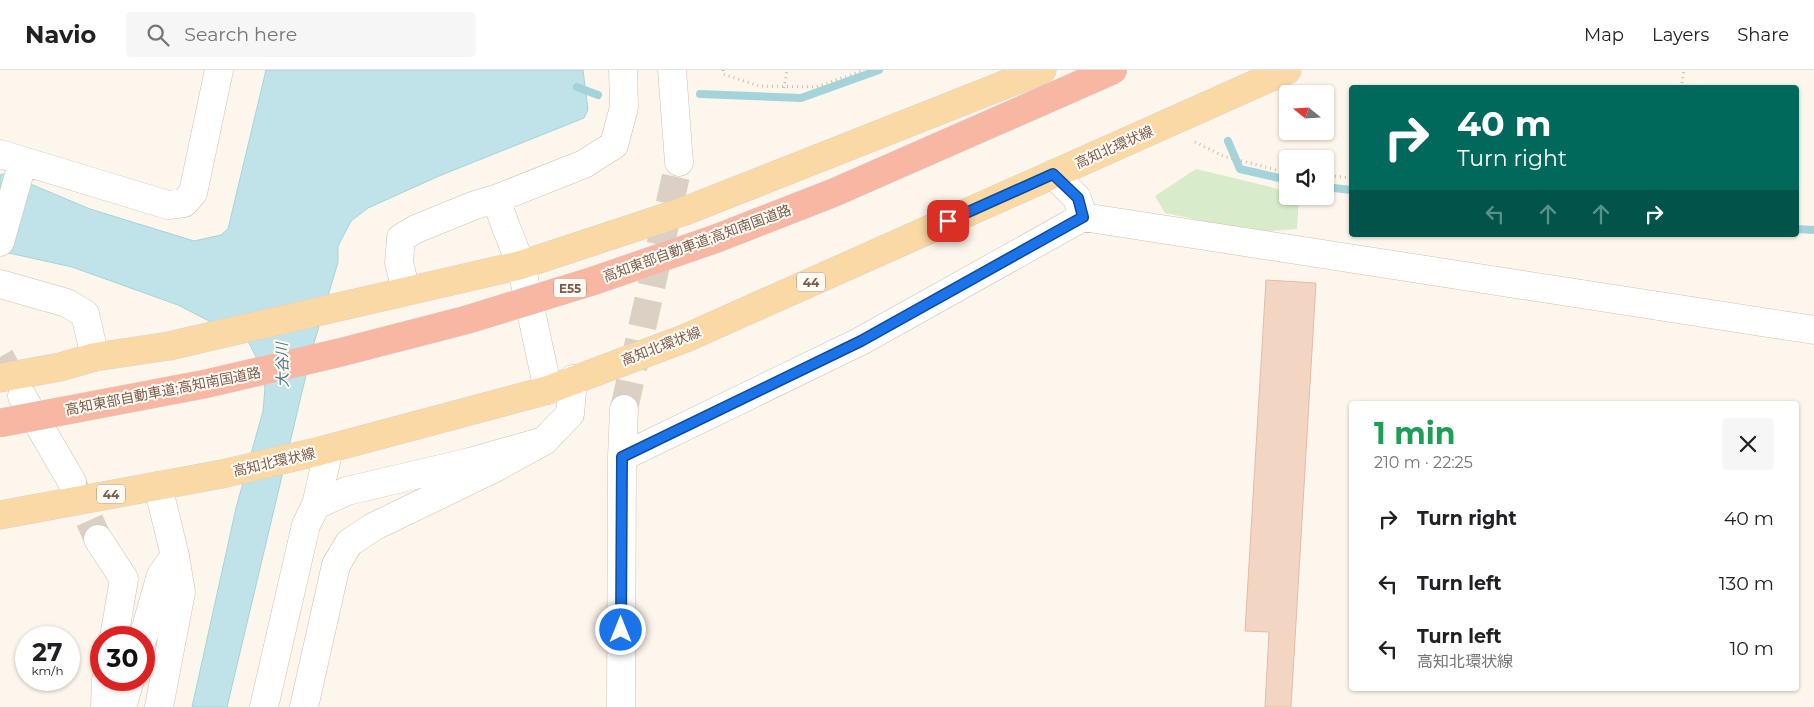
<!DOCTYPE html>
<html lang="en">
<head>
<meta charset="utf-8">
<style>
	body { margin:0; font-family:Montserrat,"Noto Sans JP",sans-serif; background:#f6f6f6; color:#202124; height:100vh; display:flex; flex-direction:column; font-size:19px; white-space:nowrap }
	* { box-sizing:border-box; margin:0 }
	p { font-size:16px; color:#757577 }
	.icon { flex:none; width:28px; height:28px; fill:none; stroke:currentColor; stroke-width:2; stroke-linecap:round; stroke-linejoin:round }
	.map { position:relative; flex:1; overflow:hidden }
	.drawer { position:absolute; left:1349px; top:331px; width:450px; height:290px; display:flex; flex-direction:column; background:#fff; border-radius:5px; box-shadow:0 1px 4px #0004 }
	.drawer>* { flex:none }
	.banner { position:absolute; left:1349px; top:15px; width:450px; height:152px; border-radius:5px; box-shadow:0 1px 4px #0004; background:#00695c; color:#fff; overflow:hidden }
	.needle { width:32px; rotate:288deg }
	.buttons { position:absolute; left:1279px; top:15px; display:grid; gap:10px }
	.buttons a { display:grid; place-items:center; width:55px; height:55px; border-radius:5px; background:#fff; box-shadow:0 1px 4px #0004; font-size:25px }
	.speed { position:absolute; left:15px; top:556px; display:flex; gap:10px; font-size:25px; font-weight:700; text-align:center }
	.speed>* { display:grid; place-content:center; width:65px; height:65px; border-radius:50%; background:#fff; box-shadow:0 1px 4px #0004; line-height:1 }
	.speed small { font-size:12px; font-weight:400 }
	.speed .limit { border:8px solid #d22; background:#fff; color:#111 }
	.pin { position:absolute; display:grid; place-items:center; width:42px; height:42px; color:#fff; margin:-21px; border-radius:10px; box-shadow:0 2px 8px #0006 }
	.me { position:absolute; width:55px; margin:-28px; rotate:0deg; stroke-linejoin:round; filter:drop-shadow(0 0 4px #0008) }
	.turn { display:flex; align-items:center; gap:18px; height:105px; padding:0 25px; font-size:22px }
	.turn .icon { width:65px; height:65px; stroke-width:2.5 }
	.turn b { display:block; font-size:35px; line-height:42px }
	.lanes { display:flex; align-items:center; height:48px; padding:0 25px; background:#0003; justify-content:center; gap:25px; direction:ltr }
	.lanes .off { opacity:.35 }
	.round { display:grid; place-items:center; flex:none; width:52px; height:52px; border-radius:5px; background:#f6f6f6 }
	.head { display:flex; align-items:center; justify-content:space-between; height:85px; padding:0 25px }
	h1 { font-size:30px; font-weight:700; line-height:38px; color:#1e9e55 }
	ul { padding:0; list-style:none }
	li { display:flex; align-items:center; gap:15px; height:65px; padding:0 25px }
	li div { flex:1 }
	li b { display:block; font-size:19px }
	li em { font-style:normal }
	header { display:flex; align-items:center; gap:30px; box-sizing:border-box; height:70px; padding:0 25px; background:#fff; border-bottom:1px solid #e0e0e0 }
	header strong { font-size:24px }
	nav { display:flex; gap:28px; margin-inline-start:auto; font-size:18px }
	.search { width:350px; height:45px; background:#f6f6f6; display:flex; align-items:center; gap:12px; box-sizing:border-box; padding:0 18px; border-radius:5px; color:#757577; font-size:19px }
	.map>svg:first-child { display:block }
	.green { fill:#d8ecc9 }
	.water { fill:#bfe3e8; stroke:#a5d3da }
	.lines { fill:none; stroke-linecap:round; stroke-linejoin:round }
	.stream { stroke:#a5d3da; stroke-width:8 }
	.building { fill:#f3d5c3; stroke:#e6bba3 }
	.street-tunnel { stroke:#dcd0c4; stroke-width:28; stroke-dasharray:28 14; stroke-linecap:butt }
	.street-casing { stroke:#d1beb0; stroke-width:29 }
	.primary-casing { stroke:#dad1cd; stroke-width:29 }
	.path { stroke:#d9b8a5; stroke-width:3; stroke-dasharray:1 4; stroke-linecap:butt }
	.street { stroke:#fff; stroke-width:28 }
	.primary { stroke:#fbd9a5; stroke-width:28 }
	.highway-bridge-casing { stroke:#dad1cd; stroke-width:29; stroke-linecap:butt }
	.highway-bridge { stroke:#f7b7a3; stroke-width:28 }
	.route-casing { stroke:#114b97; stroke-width:12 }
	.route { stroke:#1a73e8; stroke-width:9 }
	.labels { text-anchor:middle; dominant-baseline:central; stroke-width:4; stroke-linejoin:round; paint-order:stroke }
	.shield { fill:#fffaf3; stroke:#a28b7f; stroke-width:1 }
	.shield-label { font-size:12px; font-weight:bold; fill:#7a5c4d }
	.street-label { font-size:14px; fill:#7a5c4d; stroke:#fffaf3 }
	.water-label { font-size:15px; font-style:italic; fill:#437c86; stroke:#fffaf3 }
</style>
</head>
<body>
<header>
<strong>Navio</strong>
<div class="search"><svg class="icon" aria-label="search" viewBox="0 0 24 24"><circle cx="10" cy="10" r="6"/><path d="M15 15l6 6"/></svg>Search here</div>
<nav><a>Map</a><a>Layers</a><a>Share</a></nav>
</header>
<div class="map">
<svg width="1814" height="637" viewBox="0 0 1814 637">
	<rect width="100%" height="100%" fill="#fdf6ec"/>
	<!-- green -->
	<path class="green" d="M1196,99L1287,121L1288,126H1299L1297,159L1255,162L1165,143L1155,126Z"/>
	<!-- water -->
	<path class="water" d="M266,0H583L588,40L584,48L439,106L368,138L351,151L338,176V192L312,280L227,637H192L236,438L263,341L265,318L256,287L248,271L178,235L72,197L0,181V107L1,104L9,105L90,139L194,171L221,165L228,159Z"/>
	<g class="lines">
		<!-- stream -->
		<path class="stream" d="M577,17L598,25
			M700,24L801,28L879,0
			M1228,71L1240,99L1288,110
			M1325,117L1351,120
			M1796,159L1814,160"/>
	</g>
	<!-- building -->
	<path class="building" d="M1266,210L1316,213L1291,637H1265L1269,562L1245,561Z"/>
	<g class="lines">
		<!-- street-tunnel -->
		<path class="street-tunnel" d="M0,287L22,326
			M624,339L679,92
			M72,412L98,469"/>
		<!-- street casing -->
		<g class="street-casing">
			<path id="street" d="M672,0L679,92
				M0,84L168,135L184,133L193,123L219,0
				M1053,104L1077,128L1083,147
				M496,129L506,157L521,195L548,320
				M0,172L23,91
				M0,214L67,233L85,244L95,287
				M406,221L399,192L401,168L416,159L475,135L496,129L584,94L614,75L624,37L623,0
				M22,326L72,412
				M622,387L861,271L1083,147L1814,260
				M158,416L175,486L181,522L159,637
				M316,435L347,421L470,392L544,371L570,344L573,309
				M98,469L124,509L114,568
				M143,568L161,505L175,486
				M105,637L106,610
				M122,637L130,610
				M264,637L306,455L316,435L329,379
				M304,637L336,495L349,473L373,457L493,399L544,371
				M621,637L622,387L624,339"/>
		</g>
		<!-- primary casing -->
		<g class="primary-casing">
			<path id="primary" d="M0,308L60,297L95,287L169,276L521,195L685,141L1042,0
				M0,445L222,404L320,381L548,320L686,268L1287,0"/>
		</g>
		<!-- path -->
		<path class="path" d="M723,0V4L759,16L816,17L864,0
			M784,18L787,0
			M1681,18L1684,0
			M1195,72L1223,86L1288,103
			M1325,105L1351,108"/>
		<!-- street -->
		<use href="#street" class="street"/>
		<!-- primary -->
		<use href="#primary" class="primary"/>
		<!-- highway-bridge casing -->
		<g class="highway-bridge-casing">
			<path id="highway-bridge" d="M0,353L205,314L338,283L466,250L593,211L715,169L833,123L1113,0"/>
		</g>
		<!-- highway-bridge -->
		<use href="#highway-bridge" class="highway-bridge"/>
	</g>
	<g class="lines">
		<!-- route casing -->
		<g class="route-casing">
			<path id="route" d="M621,560L622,387L861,271L1083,147L1078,128L1053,104L948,151"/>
		</g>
		<!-- route -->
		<use href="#route" class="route"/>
	</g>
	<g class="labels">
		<!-- shield labels -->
		<g class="shield">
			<rect x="797" y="202.5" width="28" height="19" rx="4"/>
			<rect x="554" y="208.5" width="32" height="19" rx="4"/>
			<rect x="97" y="414.5" width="28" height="19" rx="4"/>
		</g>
		<g class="shield-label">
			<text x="811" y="212">44</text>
			<text x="570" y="218">E55</text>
			<text x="111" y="424">44</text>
		</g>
		<!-- street labels -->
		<g class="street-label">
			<text transform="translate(1114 77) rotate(-24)">高知北環状線</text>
			<text transform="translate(697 173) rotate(-20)">高知東部自動車道;高知南国道路</text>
			<text transform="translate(661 276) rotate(-21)">高知北環状線</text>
			<text transform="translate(163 321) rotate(-11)">高知東部自動車道;高知南国道路</text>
			<text transform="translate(274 392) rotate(-13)">高知北環状線</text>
		</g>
		<!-- water labels -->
		<g class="water-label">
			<text transform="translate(282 295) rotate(-91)">大谷川</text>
		</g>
	</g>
</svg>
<div class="buttons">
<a><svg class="needle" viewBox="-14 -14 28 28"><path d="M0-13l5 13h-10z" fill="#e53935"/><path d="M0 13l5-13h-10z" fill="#757577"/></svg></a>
<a><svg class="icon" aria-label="sound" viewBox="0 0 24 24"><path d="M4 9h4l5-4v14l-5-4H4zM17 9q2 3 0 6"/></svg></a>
</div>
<div class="speed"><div>27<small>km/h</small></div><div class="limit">30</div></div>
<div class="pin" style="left:948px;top:151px;background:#d93025"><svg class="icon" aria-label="arrive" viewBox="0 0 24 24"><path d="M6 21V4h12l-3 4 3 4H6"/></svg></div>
<svg class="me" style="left:621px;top:560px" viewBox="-20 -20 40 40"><circle r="17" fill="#1a73e8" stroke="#fff" stroke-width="3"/><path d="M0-11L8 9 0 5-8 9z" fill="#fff"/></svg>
<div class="banner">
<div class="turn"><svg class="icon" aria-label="right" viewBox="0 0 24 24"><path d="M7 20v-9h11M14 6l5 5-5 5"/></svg><div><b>40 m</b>Turn right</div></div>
<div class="lanes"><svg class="icon off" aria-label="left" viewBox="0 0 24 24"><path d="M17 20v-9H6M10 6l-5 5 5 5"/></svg><svg class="icon off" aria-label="ahead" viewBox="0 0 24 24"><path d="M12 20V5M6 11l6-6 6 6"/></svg><svg class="icon off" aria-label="ahead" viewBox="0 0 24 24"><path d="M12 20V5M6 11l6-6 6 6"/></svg><svg class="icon" aria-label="right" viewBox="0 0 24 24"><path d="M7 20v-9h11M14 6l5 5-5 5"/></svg></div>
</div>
<section class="drawer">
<div class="head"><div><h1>1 min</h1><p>210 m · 22:25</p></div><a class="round"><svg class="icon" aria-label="close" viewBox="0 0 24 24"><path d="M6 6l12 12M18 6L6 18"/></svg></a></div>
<ul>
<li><svg class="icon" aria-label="right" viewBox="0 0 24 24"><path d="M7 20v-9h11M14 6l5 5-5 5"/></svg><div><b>Turn right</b></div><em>40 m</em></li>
<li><svg class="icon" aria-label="left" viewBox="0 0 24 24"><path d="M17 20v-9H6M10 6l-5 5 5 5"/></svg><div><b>Turn left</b></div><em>130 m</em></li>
<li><svg class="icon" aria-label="left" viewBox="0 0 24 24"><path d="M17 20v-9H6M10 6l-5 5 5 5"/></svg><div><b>Turn left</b><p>高知北環状線</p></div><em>10 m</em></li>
</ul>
</section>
</div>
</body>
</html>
